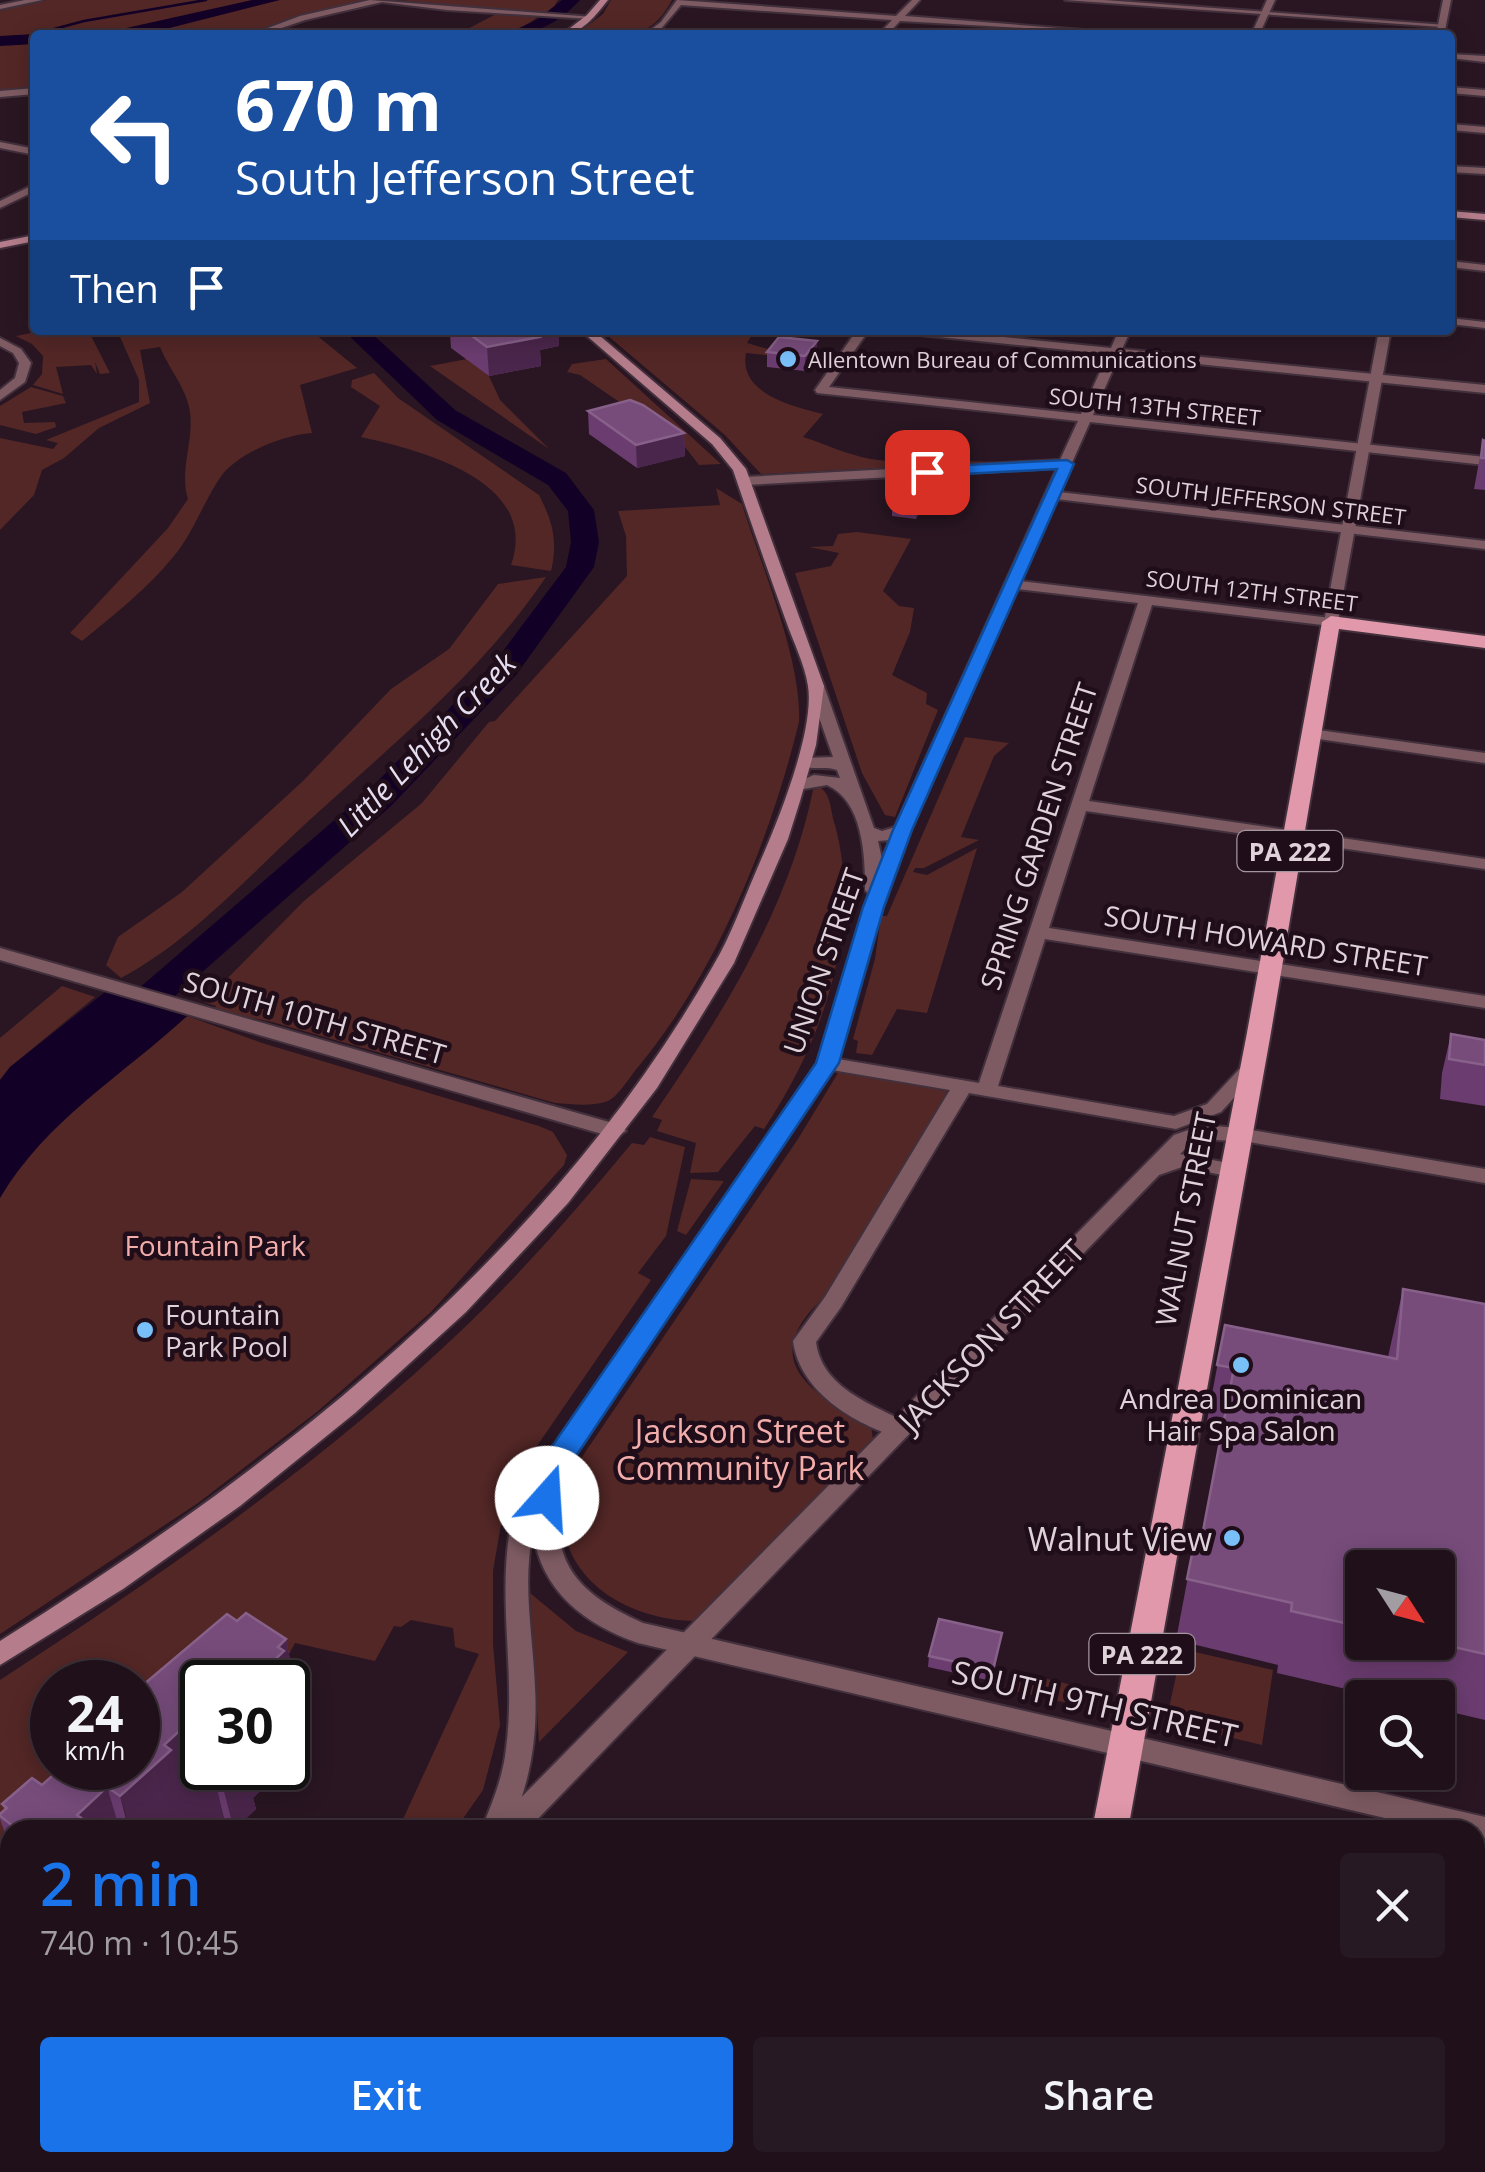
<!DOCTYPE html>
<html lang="en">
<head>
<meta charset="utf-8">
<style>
	body { margin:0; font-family:"Open Sans",sans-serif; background:#271923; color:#f1f3f6; height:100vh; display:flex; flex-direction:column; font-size:38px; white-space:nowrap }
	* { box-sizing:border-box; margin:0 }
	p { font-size:32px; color:#a19da2 }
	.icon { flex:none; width:55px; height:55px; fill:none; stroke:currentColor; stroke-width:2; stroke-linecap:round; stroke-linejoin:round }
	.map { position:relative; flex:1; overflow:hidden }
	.panel { position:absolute; left:0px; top:1820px; width:1485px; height:352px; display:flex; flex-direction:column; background:#1f101a; border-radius:30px 30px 0 0; box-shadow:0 5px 25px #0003,0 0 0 2px #3c3039 }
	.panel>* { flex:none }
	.top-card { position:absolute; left:30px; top:30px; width:1425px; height:305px; border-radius:10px; box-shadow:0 5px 25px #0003,0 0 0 2px #3c3039; background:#1a4fa0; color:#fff; overflow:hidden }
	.needle { width:65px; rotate:126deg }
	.controls { position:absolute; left:1345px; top:1550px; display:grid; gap:20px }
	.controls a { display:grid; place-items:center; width:110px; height:110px; border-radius:10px; background:#1f101a; box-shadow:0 5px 25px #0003,0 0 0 2px #3c3039; font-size:50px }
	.speed { position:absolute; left:30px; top:1660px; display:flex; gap:20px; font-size:50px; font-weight:700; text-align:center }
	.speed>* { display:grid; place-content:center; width:130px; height:130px; border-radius:50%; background:#1f101a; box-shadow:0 5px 25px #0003,0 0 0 2px #3c3039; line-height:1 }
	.speed small { font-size:25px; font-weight:400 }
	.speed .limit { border:5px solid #111; border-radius:15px; background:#fff; color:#111 }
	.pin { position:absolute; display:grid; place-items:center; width:85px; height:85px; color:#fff; margin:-42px; border-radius:20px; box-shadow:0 5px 15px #0006 }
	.me { position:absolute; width:110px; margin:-55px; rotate:19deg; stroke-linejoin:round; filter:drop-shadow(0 0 8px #0008) }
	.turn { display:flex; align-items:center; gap:35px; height:210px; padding:0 40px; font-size:45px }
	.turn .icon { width:130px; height:130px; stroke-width:2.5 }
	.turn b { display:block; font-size:70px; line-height:85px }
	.then { display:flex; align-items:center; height:95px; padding:0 40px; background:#0003; gap:20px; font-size:38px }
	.round { display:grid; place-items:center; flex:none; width:105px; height:105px; border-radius:10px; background:#271923 }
	.head { display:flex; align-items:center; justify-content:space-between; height:170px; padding:0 40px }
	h1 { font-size:60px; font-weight:600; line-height:75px; color:#1a73e8 }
	.button { display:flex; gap:20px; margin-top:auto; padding:20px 40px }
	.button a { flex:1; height:115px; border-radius:10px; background:#1a73e8; color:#fff; font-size:40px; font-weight:600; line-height:115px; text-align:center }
	.button a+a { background:#271923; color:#f1f3f6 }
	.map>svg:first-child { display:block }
	.green { fill:#532726; fill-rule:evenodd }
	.water { fill:#130027 }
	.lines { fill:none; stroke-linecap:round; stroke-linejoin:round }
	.stream { stroke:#130027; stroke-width:2.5 }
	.river { fill:#130027; fill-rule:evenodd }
	.minor-casing { stroke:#42303c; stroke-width:4 }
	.tertiary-casing { stroke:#42303c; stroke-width:4 }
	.secondary-casing { stroke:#42303c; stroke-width:4 }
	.primary-casing { stroke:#42303c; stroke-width:4 }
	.minor { fill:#7e5b63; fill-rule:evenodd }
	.tertiary { fill:#7e5b63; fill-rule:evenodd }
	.secondary { fill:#b57d8b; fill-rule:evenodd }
	.primary { fill:#e098aa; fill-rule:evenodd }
	.wall { fill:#6b3c70; fill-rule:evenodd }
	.shaded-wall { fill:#4b264c }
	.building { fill:#774c7b; stroke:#88618a; stroke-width:2.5 }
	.route { fill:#1a73e8; stroke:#114b97; stroke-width:2.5 }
	.poi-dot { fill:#79bff8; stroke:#1f0d19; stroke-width:4 }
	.labels { text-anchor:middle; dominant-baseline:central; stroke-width:9; stroke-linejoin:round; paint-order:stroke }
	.far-poi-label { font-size:22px; fill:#dfd2d9; stroke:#1f0d19; text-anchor:start }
	.far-street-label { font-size:22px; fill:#dfd2d9; stroke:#1f0d19 }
	.shield { fill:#1f0d19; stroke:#a5979f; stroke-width:2.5 }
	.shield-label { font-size:25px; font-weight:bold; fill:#dfd2d9 }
	.street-label { font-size:28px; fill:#dfd2d9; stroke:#1f0d19 }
	.park-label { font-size:28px; fill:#f3aeab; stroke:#1f0d19 }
	.poi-label { font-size:28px; fill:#dfd2d9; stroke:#1f0d19; text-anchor:start }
	.water-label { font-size:30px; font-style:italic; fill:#e5def1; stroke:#1f0d19 }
	.near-street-label { font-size:32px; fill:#dfd2d9; stroke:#1f0d19 }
	.near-park-label { font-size:32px; fill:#f3aeab; stroke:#1f0d19 }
	.near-poi-label { font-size:32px; fill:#dfd2d9; stroke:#1f0d19; text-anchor:end }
</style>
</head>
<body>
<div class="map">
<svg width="1485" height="2172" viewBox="0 0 1485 2172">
	<rect width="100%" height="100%" fill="#291622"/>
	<!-- green -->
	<path class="green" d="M46,0H369L246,35H35V89L0,92V8Z
		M398,0H558L552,10L544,13Z
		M611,0H672C648,45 619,35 575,35L603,14Z
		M498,13L540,15C516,36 486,35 456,35Z
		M46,330H88L110,373L100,374L95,362L97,374L91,365L56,367L63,394L33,385L42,374L43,356L32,344L16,336Z
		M117,330H310L357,368L300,385L312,433C284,435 240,452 222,475C204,500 194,532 174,556C147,589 115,614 82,641L70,633L168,528L188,499C179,471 194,441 190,412C187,389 169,369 160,347L140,350L150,403L99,428L64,458L42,470L34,495L0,530V438L53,449L58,443L46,440L139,402V380Z
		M601,330H755L747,343L778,352L775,356L746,353C738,394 793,406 823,414L803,437C825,444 848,455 871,459C913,466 955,459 997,462L761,474L725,435Z
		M467,359L489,376L500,400L549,449L430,366Z
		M606,359L721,464L699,465L685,447L580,375L567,372L572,364Z
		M374,373L398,398L539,495C553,522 558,542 551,571L511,565C541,480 419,450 361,437L380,406L351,387L352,380Z
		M31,387L63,396L66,403L22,412L24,423L55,422L56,427L36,434L0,425V406Z
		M716,488L742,504C761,566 802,659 799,722C769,844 715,976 634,1072C627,1081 618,1096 608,1101C593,1107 570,1104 555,1103L272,1022L213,1010L216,1006L204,1002L304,901L422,803L489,722L495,721L627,576L626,536L618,511L720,505Z
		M857,532L911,539L883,591L899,606L914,608L910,632L892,675L927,693L926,704L938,710L895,817L885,815L862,773L795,573L831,566L839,553L809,547L833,546L838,534Z
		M546,577C481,674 387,749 302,827C246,879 189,942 121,978L106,965L118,937L182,892L304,780L391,689L449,649L498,584Z
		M965,737L1009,743L994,756L961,837L979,840L924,868H915L913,872L927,875L977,848L927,1013L897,1009L872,1055L856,1053L858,1041L853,1039L875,959L881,916H887Z
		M818,786C832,794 830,810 835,825C863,929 822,1042 764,1129L755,1126L718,1172L690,1173L696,1143L657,1131L662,1120L652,1117C720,1018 789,909 813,790Z
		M62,986L95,997L10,1067L0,1080V1038Z
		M187,1016L262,1043L539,1126L553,1132L567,1155L564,1165L431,1312L318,1411L198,1503L0,1634V1198C46,1120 122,1076 187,1016Z
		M846,1072L950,1092L822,1299C756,1362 813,1394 871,1426L873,1439L694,1621C614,1619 543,1565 567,1479L798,1139L838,1073Z
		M650,1137L685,1147L666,1236L638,1273L651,1280L515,1478L502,1519L493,1571V1644L500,1725L483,1790L455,1830H398L479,1654L455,1647L453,1628L411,1620L401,1627L394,1626L375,1661L295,1643L285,1662L202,1682L134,1812L105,1790L10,1830V2077L4,2083L10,2093V2162L132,2163L123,2172H0V1680C163,1574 323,1463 464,1328C524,1270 579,1207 632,1143L644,1145ZM52,1682H138V1768H52Z
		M691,1179L724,1181L686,1235L677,1231Z
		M530,1593L576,1631L628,1652L539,1742Z
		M1182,1649L1273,1670L1262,1745L1170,1723L1167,1717Z
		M1014,1671L1093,1690L1090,1708L1009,1690Z"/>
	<!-- water -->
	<path class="water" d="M105,992L187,1016C122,1076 46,1120 0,1198V1080L10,1067Z"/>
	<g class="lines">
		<!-- stream -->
		<path class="stream" d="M17,39L84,21L206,0"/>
		<!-- river -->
		<path class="river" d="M252,0H280L142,35H95Z
			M562,0H580C559,22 537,35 506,35L538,19Z
			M35,34L39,35H35V44L0,46V36Z
			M343,330H368L455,410L566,473L594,510L599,542L594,567L516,675L391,806L116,1048L102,1052L88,1048L83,1040L88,1032L367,792L494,663L566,567L571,542L568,511L548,485L437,420Z"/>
		<!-- minor casing -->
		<g class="minor-casing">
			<path id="minor" d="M25,0H42L0,9V5Z
				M370,0L594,17L590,19L447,10L382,2L305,20L261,35H249L300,16Z
				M677,0L896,16L912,0H920L905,16L1148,35L900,21L887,35H878L892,20L681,5L660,30L694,35H644L661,22Z
				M1065,0H1104L1446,25L1442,27Z
				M1450,87L1485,90V96L1450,93Z
				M35,88V94L0,97V91Z
				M1450,124L1485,127V133L1450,130Z
				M0,142L35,149V155L0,148Z
				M1450,166L1485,168V174L1450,172Z
				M35,184V191L0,208V201Z
				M1450,261L1485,265V271L1450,267Z
				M1450,318L1485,322V328L1450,324Z
				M857,330H869L829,387L1081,414L1108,354L900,333L894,330H934L1111,348L1119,330H1131L1122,349L1485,385V393L1119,356L1093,415L1485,457V465L1090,422L1059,492L1485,541V549L1056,499L1020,581L1331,618L1338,622L1331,626L1152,605L1089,801L1485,859V869L1086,811L1049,928L1485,996V1008L1045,939L998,1086L1174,1116L1207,1104L1245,1063H1259L1262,1067L1221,1112L1176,1129L969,1093L841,1307L816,1342C822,1388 871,1404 908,1423L912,1429L908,1435L900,1438C854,1424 800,1392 793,1341L825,1297L950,1090L832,1070L562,1475C565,1489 559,1506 559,1521C557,1577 597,1602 643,1623L1485,1817V1841L1475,1839V1830H1436L638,1643C584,1624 541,1591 533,1532C522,1583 533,1636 535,1687C538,1737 530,1784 509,1830H481C492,1804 503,1777 506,1749C517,1666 494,1594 514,1509L817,1063L869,894L865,890C865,855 863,801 827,785L798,790L790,785L814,775L840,778L837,770C824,765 807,772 797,763L805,758L833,757L808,686L816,681L824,686L874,828L882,831L895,827L1057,468L745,485L738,481L745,477L1060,460L1078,421L817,393L815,390ZM1017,589L1138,603L979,1083L838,1059L882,907L911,830ZM890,840L882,859L878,841Z
				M0,338L21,349L31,363L25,382L0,400V390L15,378L19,363L13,353L0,346Z
				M1311,729L1485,753V763L1305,737L1303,734Z
				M0,948L623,1126L626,1131L616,1137L609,1136L0,960Z
				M1239,1128L1485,1169V1183L1232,1139L1229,1134Z"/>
		</g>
		<!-- tertiary casing -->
		<g class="tertiary-casing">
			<path id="tertiary" d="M1267,0H1275L1259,35H1251Z
				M1443,0H1451L1444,35H1436Z
				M1450,54L1485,56V62L1450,58Z
				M1379,330H1391L1338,622L1331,626L1324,622Z
				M1203,1125L1239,1128L1249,1134C1230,1151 1207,1126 1180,1154L1239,1165L1242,1170L1239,1175L1232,1177L1182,1167L1159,1175L527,1830H494L498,1821L1174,1135Z
				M162,2162H199L195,2172H158Z"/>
		</g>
		<!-- secondary casing -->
		<g class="secondary-casing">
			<path id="secondary" d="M600,0H608C596,15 581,35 561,35L587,15Z
				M1450,211L1485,214V220L1450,217Z
				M35,235V241L0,248V242Z
				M580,330H593L720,438L746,469L824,686L816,745L800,801L788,839L734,963L657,1088L568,1203L466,1312L355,1413L240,1506L123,1589L0,1665V1641C278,1466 548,1257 713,966C731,936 743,901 757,869C776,826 815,732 808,686C805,665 793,641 786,621C768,571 750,520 733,470L712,444Z"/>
		</g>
		<!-- primary casing -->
		<g class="primary-casing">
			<path id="primary" d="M1331,616L1485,636V648L1339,629L1270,1038L1128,1830H1092L1246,1038L1322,622Z
				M1028,2162H1068L1066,2172H1026Z"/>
		</g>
		<!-- minor -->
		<use href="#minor" class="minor"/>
		<!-- tertiary -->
		<use href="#tertiary" class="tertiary"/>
		<!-- secondary -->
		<use href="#secondary" class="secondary"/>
		<!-- primary -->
		<use href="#primary" class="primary"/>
	</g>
	<!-- wall -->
	<path class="wall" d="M446,330H558L559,346L540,350L541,366L489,376L451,348L450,333Z
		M767,352L817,355L805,371L767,367Z
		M588,411L684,433L685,456L637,468L589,434Z
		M1483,440L1485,441V490L1474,489Z
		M933,491L916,519L892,516V500Z
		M1451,1034L1485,1040V1106L1440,1099L1442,1073Z
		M1403,1289L1485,1304V1720L1438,1709V1698H1385L1277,1673L1278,1665L1176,1640L1196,1534L1202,1536L1223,1429L1206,1426L1225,1325L1388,1357ZM1362,1568L1438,1642H1362Z
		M237,1621L286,1639L308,1752L305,1756L306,1765L283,1787L273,1779L253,1798L256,1809L234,1830L226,1826L120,1796L129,1830H10V1848L0,1819L4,1810L2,1804L42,1785L138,1768L146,1699L143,1685ZM202,1682H288V1768H202Z
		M1002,1633L992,1681L928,1667L929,1656Z"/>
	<!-- shaded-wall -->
	<path class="shaded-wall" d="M520,330H558L559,346L540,350L541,366L489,376L487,347Z
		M817,341V355L805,371V356Z
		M684,433L685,456L637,468L636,445Z
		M933,475V491L916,519L917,503Z
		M286,1639L308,1752L305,1756L306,1765L283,1787L279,1768H288V1682H262L260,1674L278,1647Z
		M249,1666L252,1682H231Z
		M199,1713L202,1728V1768H212L226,1826L221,1830H130L120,1796L164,1745Z
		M218,1768H270L273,1779L253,1798L256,1809L234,1830Z
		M107,1787L120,1830H81L77,1815Z"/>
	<!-- building -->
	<path class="building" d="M464,330H528L539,337L487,347Z
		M779,337L817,341L805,356L767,352Z
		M630,400L643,405L684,433L636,445L588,411Z
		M1483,440L1485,441V458H1481Z
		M910,472L933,475L917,503L892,500Z
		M1451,1034L1485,1040V1065L1449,1059Z
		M1403,1289L1485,1304V1654L1431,1642H1438V1568H1362V1627L1291,1611L1292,1603L1187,1579L1196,1534L1202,1536L1234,1368L1217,1365L1225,1325L1397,1359Z
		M246,1613L286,1639L278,1647L284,1651L260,1674L249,1666L231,1682H202V1715L199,1713L164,1745L171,1750L120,1796L107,1787L77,1815L88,1823L81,1830H18L0,1816V1814L7,1808L2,1804L32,1778L42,1785L61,1768H138V1707L153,1693L143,1685L227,1614L237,1621Z
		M939,1619L1002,1633L993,1670L929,1656Z
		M1199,2162H1307L1339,2172H1197Z"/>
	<!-- route -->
	<path class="route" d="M1067,460L1074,464L912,830L884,907L839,1063L570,1465L557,1506L547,1509L537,1506L533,1498L546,1455L816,1063L863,907L893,830L1057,469L927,476L920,472L927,467Z"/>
	<!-- markers -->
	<g class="poi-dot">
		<circle cx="788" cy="359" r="10"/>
		<circle cx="145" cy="1330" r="10"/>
		<circle cx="1241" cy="1365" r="10"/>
		<circle cx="1232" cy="1538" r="10"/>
	</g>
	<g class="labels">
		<!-- far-poi labels -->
		<g class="far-poi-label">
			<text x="808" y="359">Allentown Bureau of Communications</text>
		</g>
		<!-- far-street labels -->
		<g class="far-street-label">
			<text transform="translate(1155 406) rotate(6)">SOUTH 13TH STREET</text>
			<text transform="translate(1271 500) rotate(7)">SOUTH JEFFERSON STREET</text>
			<text transform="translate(1252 590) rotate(7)">SOUTH 12TH STREET</text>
		</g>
		<!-- shield labels -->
		<g class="shield">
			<rect x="1237.5" y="831" width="105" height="40" rx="8"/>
			<rect x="1089.5" y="1634" width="105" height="40" rx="8"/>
		</g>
		<g class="shield-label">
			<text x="1290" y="851">PA 222</text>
			<text x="1142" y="1654">PA 222</text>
		</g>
		<!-- street labels -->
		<g class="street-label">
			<text transform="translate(1038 836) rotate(-72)">SPRING GARDEN STREET</text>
			<text transform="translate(1266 940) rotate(9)">SOUTH HOWARD STREET</text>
			<text transform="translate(823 961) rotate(-71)">UNION STREET</text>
			<text transform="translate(315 1017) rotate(16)">SOUTH 10TH STREET</text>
			<text transform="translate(1185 1219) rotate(-79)">WALNUT STREET</text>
		</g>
		<!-- park labels -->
		<g class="park-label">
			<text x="215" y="1245">Fountain Park</text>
		</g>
		<!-- poi labels -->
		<g class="poi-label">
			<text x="165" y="1314">Fountain<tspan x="165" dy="32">Park Pool</tspan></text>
			<text x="1241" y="1398" text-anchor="middle">Andrea Dominican<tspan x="1241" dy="32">Hair Spa Salon</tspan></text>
		</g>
		<!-- water labels -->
		<g class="water-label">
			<text transform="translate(426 744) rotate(-46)">Little Lehigh Creek</text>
		</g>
		<!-- near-street labels -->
		<g class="near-street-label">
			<text transform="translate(991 1335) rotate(-46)">JACKSON STREET</text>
			<text transform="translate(1095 1703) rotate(13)">SOUTH 9TH STREET</text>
		</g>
		<!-- near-park labels -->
		<g class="near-park-label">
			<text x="740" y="1430">Jackson Street<tspan x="740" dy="37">Community Park</tspan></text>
		</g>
		<!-- near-poi labels -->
		<g class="near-poi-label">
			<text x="1212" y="1538">Walnut View</text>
		</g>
	</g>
</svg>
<div class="controls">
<a><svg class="needle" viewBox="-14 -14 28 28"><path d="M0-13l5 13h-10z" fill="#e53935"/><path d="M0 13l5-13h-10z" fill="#a19da2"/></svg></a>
<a><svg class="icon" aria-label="search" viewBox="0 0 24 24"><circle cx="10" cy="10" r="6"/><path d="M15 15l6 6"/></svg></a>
</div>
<div class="speed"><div>24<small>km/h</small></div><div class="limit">30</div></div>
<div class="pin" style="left:927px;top:472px;background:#d93025"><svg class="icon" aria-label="arrive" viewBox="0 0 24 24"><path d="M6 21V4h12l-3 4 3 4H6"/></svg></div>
<svg class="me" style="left:547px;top:1498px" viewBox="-20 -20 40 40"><circle r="19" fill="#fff"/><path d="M0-13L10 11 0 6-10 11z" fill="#1a73e8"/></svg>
<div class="top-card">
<div class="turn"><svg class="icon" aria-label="left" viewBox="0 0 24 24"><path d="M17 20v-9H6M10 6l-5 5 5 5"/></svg><div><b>670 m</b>South Jefferson Street</div></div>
<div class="then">Then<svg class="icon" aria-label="arrive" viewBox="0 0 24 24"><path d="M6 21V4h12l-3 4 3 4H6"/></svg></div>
</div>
<section class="panel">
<div class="head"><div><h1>2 min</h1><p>740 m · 10:45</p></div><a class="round"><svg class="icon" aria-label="close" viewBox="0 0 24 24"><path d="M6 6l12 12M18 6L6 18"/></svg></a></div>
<div class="button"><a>Exit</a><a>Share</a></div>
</section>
</div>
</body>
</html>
